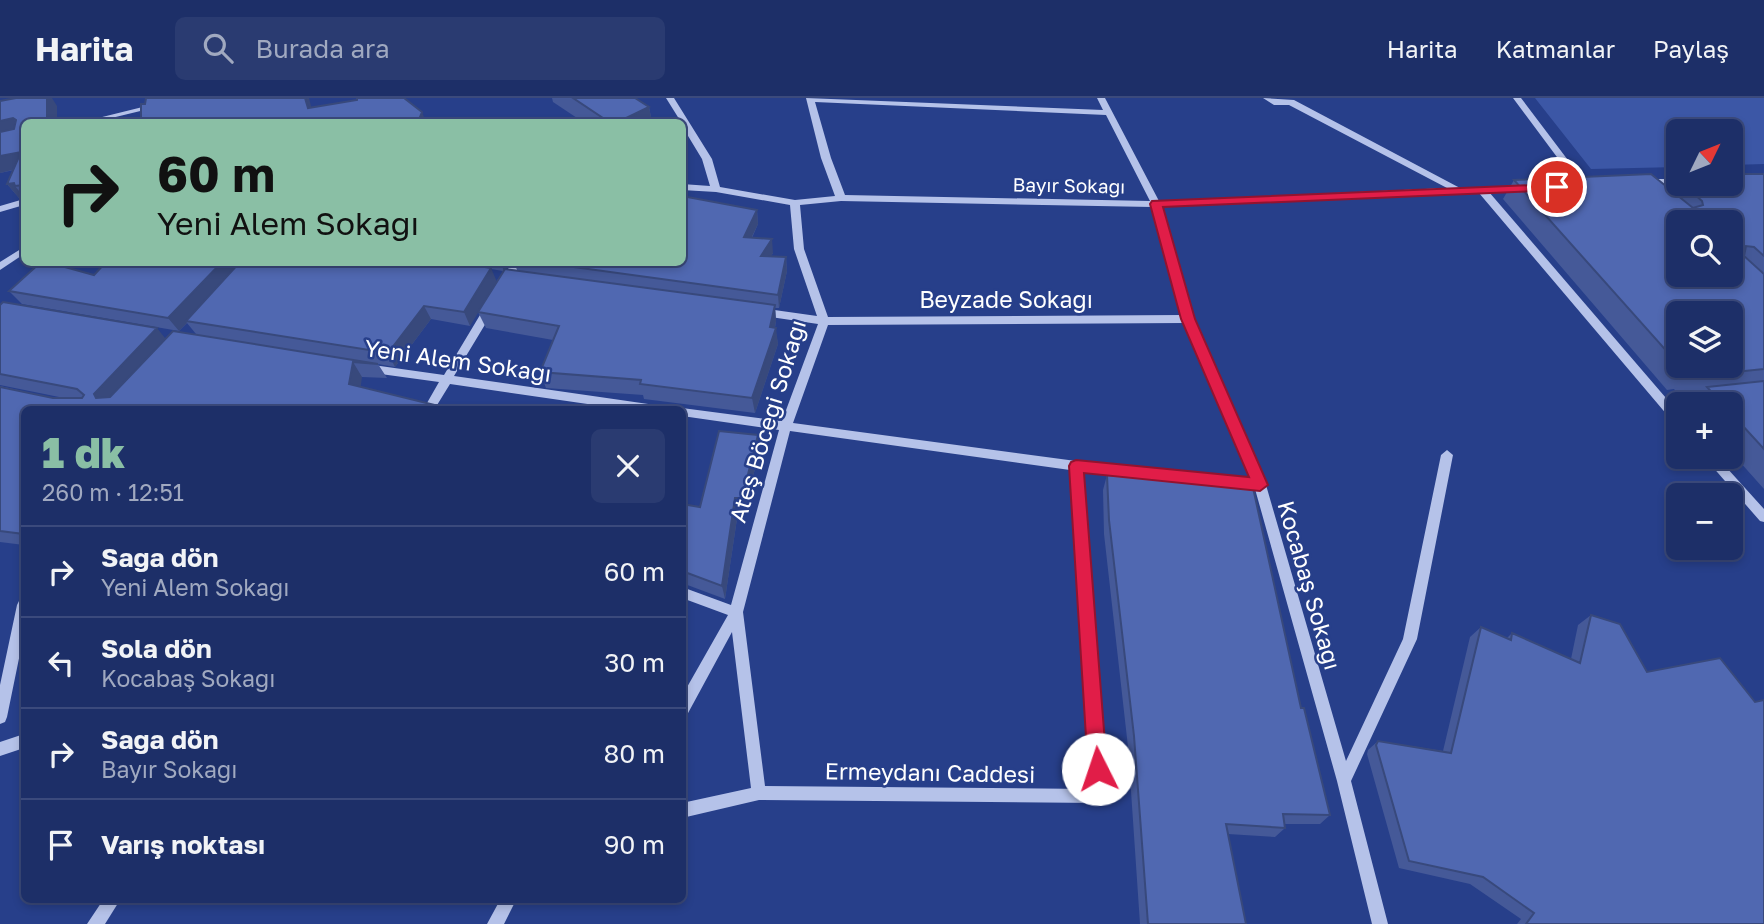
<!DOCTYPE html>
<html lang="tr">
<head>
<meta charset="utf-8">
<style>
	body { margin:0; font-family:"Golos Text",sans-serif; background:#2a3b71; color:#f1f3f6; height:100vh; display:flex; flex-direction:column; font-size:26px; white-space:nowrap }
	* { box-sizing:border-box; margin:0 }
	p { font-size:23px; color:#a0a9c0 }
	.icon { flex:none; width:38px; height:38px; fill:none; stroke:currentColor; stroke-width:2; stroke-linecap:round; stroke-linejoin:round }
	.map { position:relative; flex:1; overflow:hidden }
	.panel { position:absolute; left:21px; top:308px; width:665px; height:497px; display:flex; flex-direction:column; background:#1d2f68; border-radius:10px; box-shadow:0 4px 10px #0003,0 0 0 2px #3b4a7c }
	.panel>* { flex:none }
	.hud { position:absolute; left:21px; top:21px; width:665px; height:147px; border-radius:10px; box-shadow:0 4px 10px #0003,0 0 0 2px #3b4a7c; background:#8abfa5; color:#111; overflow:hidden }
	.needle { width:46px; rotate:47deg }
	.controls { position:absolute; left:1666px; top:21px; display:grid; gap:14px }
	.controls a { display:grid; place-items:center; width:77px; height:77px; border-radius:10px; background:#1d2f68; box-shadow:0 4px 10px #0003,0 0 0 2px #3b4a7c; font-size:35px }
	.pin { position:absolute; display:grid; place-items:center; width:60px; height:60px; color:#fff; margin:-30px; border:4px solid #fff; border-radius:50%; box-shadow:0 2px 7px #0007 }
	.me { position:absolute; width:77px; margin:-38px; rotate:356deg; stroke-linejoin:round; filter:drop-shadow(0 0 5px #0008) }
	.turn { display:flex; align-items:center; gap:24px; height:147px; padding:0 21px; font-size:32px }
	.turn .icon { width:91px; height:91px; stroke-width:2.5 }
	.turn b { display:block; font-size:49px; line-height:60px }
	.round { display:grid; place-items:center; flex:none; width:74px; height:74px; border-radius:10px; background:#2a3b71 }
	.overview { display:flex; align-items:center; justify-content:space-between; height:119px; padding:0 21px }
	h1 { font-size:42px; font-weight:800; line-height:52px; color:#8abfa5 }
	ul { padding:0; list-style:none }
	li { display:flex; align-items:center; gap:21px; height:91px; padding:0 21px; border-top:2px solid #3b4a7c }
	li div { flex:1 }
	li b { display:block; font-size:26px }
	li em { font-style:normal }
	header { display:flex; align-items:center; gap:42px; box-sizing:border-box; height:98px; padding:0 35px; background:#1d2f68; border-bottom:2px solid #3b4a7c }
	header strong { font-size:33px }
	nav { display:flex; gap:38px; margin-inline-start:auto; font-size:24px }
	.search { width:490px; height:63px; background:#2a3b71; display:flex; align-items:center; gap:18px; box-sizing:border-box; padding:0 24px; border-radius:10px; color:#a0a9c0; font-size:26px }
	.map>svg:first-child { display:block }
	.green { fill:#3c57a6 }
	.lines { fill:none; stroke-linecap:round; stroke-linejoin:round }
	.minor { fill:#b5c2e9; fill-rule:evenodd }
	.wall { fill:#455998; fill-rule:evenodd }
	.shaded-wall { fill:#38497c }
	.building { fill:#5068b1; stroke:#38497c; stroke-width:2; fill-rule:evenodd }
	.route { fill:#e11d48; stroke:#92132f; stroke-width:2 }
	.labels { text-anchor:middle; dominant-baseline:central; stroke-width:5; stroke-linejoin:round; paint-order:stroke }
	.far-street-label { font-size:19px; fill:#fff; stroke:#273f8a }
	.street-label { font-size:23px; fill:#fff; stroke:#273f8a }
</style>
</head>
<body>
<header>
<strong>Harita</strong>
<div class="search"><svg class="icon" aria-label="search" viewBox="0 0 24 24"><circle cx="10" cy="10" r="6"/><path d="M15 15l6 6"/></svg>Burada ara</div>
<nav><a>Harita</a><a>Katmanlar</a><a>Paylaş</a></nav>
</header>
<div class="map">
<svg width="1764" height="826" viewBox="0 0 1764 826">
	<rect width="100%" height="100%" fill="#273f8a"/>
	<!-- green -->
	<path class="green" d="M1535,0H1764V66L1731,67V33H1678V69L1591,71Z"/>
	<g class="lines">
		<!-- minor -->
		<path class="minor" d="M179,0H194L95,24H82Z
			M666,0H674L712,61L720,89L795,102L835,98L821,60L806,0L1103,12L1097,0H1105L1159,103L1447,90L1289,7H1274L1263,0L1294,2L1460,90L1527,88V92L1524,93L1489,94L1666,300L1711,295L1715,296L1717,299L1711,303L1673,308L1678,315V326L1674,325L1479,95L1161,109L1193,221L1266,387L1346,663L1403,541L1441,357L1447,352L1453,357L1417,541L1351,683L1388,826H1372L1337,683L1255,391L1082,373L1106,698L1104,703L1099,705L759,702L682,720V705L751,690L732,534L687,617L682,618V598L728,517L682,500V489L731,507L779,332L682,318V312H678L682,310L782,323L818,226L757,217L756,214L761,210L817,218L794,151L790,107L716,94L682,92V86L710,88L702,61L682,28V24H681ZM815,4L1106,17L1150,103L845,97L831,60ZM841,103L1152,109L1182,217L828,219L804,151L800,107ZM1184,225L1252,381L1076,363L793,325L828,227ZM790,333L1070,372L1091,691L765,688L743,514Z
			M1513,0H1521L1586,86V90H1580Z
			M1644,81H1678V86H1681H1641V82Z
			M24,101V107L0,114V108Z
			M24,149V156L0,172V164Z
			M512,164H522L509,187H501L500,185Z
			M490,206L495,210L454,278L662,308L667,312H629L450,286L434,312H423L439,284L366,274L361,270L366,266L444,277L486,207Z
			M1704,359H1717L1764,411V424L1760,423Z
			M24,501V536L7,619L5,624L0,626V587L17,507L19,503Z
			M24,636V650L0,658V644Z
			M103,802H120L105,826H87Z
			M500,802H516L504,826H487Z"/>
	</g>
	<!-- wall -->
	<path class="wall" d="M552,0H635L649,9L652,24H583L553,4Z
		M0,3L57,8L24,24V99L19,100L7,86L14,72L0,75Z
		M1764,76V391L1731,354V306H1690L1702,294L1678,296L1674,291L1667,292L1503,101L1514,82L1665,88L1674,77H1678V86H1731ZM1678,215L1731,268H1678Z
		M757,112L758,126L752,140L773,155L771,158L786,159L787,173L779,210H775L776,223L775,230L778,246L755,315L644,301L643,297L546,290L540,274L553,242L486,230L478,214L503,173L491,171L470,228L431,221L395,269L378,266L387,280L362,279L24,312V447L0,444V288L53,300H64L0,287V207L166,241L196,236L187,225L179,233L22,206L9,193L94,177L164,166L165,164H509L505,171L517,172L514,164H682Z
		M758,337L760,351L744,414H738L725,501L682,485V406L700,409Z
		M1107,377L1301,610L1330,717L1320,726H1284L1285,730L1275,739L1228,736L1246,826H1140L1128,649L1104,436L1103,392Z
		M1591,517L1764,826H1517L1521,821L1470,786L1399,770L1367,656L1368,652L1378,643L1443,653L1470,539L1481,529L1507,540L1512,535L1571,561L1578,527Z"/>
	<!-- shaded-wall -->
	<path class="shaded-wall" d="M47,0H52L57,8V24H47Z
		M305,0H309L315,24L308,10Z
		M649,9L652,24H618Z
		M422,14L426,24H418Z
		M13,20L23,33L0,40V23Z
		M21,54L24,69L0,75V58Z
		M14,85L15,88L24,99L19,100L7,86Z
		M757,112L758,126L745,153L744,139Z
		M772,141L773,155L763,171L761,158Z
		M786,159L787,173L779,210L778,197Z
		M222,164H244L186,223L187,225L179,233L168,220Z
		M500,164H509L504,173Z
		M491,170L497,184L470,228L464,214Z
		M775,207L776,223L773,240L776,230L778,246L755,315L752,300Z
		M424,208L431,221L395,269L388,255Z
		M157,230L169,245L108,310L96,300L94,296Z
		M353,264L362,279L359,301L349,286Z
		M758,337L760,351L744,414L742,400Z
		M735,400L738,414L725,501L722,488Z"/>
	<!-- building -->
	<path class="building" d="M16,0H47V24H24V87L15,88L14,85L7,86L21,54L0,58V34L14,31L16,22L13,20L0,23V3Z
		M146,0H305L308,10L357,2V0H404L422,14L418,24H141V6H145Z
		M573,0H635L649,9L618,24H609Z
		M1651,76L1693,110L1703,107L1702,103L1683,86H1731V76H1764V158L1754,149L1746,148L1744,158L1764,176V271L1696,278L1691,273L1685,274L1679,268H1731V215H1678V266L1514,82ZM1678,124H1731V177H1678Z
		M682,98L757,112L744,139L772,141L761,158L786,159L778,197L537,164H682Z
		M41,164H47L94,177L106,164H157L164,166L165,164H222L168,220L9,193Z
		M240,164H455L491,170L464,214L424,208L388,255L186,223Z
		M505,171L775,207L770,229L776,230L752,300L640,286L641,282L540,274L559,228L478,214Z
		M3,204L157,230L94,296L96,300L110,299L173,233L378,266L353,264L349,286L455,312H24V436L0,433V289L53,300H82L84,297L77,291L0,276V207Z
		M1764,283V351L1731,315V306H1722L1707,289Z
		M719,333L758,337L742,400H735L722,488L682,473V406L700,409Z
		M1107,377L1220,386L1252,385L1301,610H1304L1330,717L1283,716L1285,730L1226,726L1246,826H1148L1134,638L1109,422Z
		M1591,517L1620,526L1647,574L1720,560L1755,604L1764,602V826H1526L1534,815L1483,779L1409,763L1376,647L1378,643L1451,655L1481,529L1511,542L1512,535L1580,565Z"/>
	<!-- route -->
	<path class="route" d="M1557,86L1562,87V92L1163,109L1195,221L1268,387L1260,393L1084,375L1107,671L1104,677L1098,680L1091,677L1088,671L1069,368L1071,364L1076,362L1249,379L1181,221L1150,106L1152,103Z"/>
	<g class="labels">
		<!-- far-street labels -->
		<g class="far-street-label">
			<text transform="translate(1069 87) rotate(1)">Bayır Sokağı</text>
		</g>
		<!-- street labels -->
		<g class="street-label">
			<text x="1006" y="201">Beyzade Sokağı</text>
			<text transform="translate(458 262) rotate(8)">Yeni Alem Sokağı</text>
			<text transform="translate(767 323) rotate(-73)">Ateş Böceği Sokağı</text>
			<text transform="translate(1310 487) rotate(74)">Kocabaş Sokağı</text>
			<text transform="translate(930 674) rotate(1)">Ermeydanı Caddesi</text>
		</g>
	</g>
</svg>
<div class="controls">
<a><svg class="needle" viewBox="-14 -14 28 28"><path d="M0-13l5 13h-10z" fill="#e53935"/><path d="M0 13l5-13h-10z" fill="#a0a9c0"/></svg></a>
<a><svg class="icon" aria-label="search" viewBox="0 0 24 24"><circle cx="10" cy="10" r="6"/><path d="M15 15l6 6"/></svg></a>
<a><svg class="icon" aria-label="layers" viewBox="0 0 24 24"><path d="M12 4l9 5-9 5-9-5zM3 14l9 5 9-5"/></svg></a>
<a>+</a>
<a>−</a>
</div>
<div class="pin" style="left:1557px;top:89px;background:#d93025"><svg class="icon" aria-label="arrive" viewBox="0 0 24 24"><path d="M6 21V4h12l-3 4 3 4H6"/></svg></div>
<svg class="me" style="left:1098px;top:671px" viewBox="-20 -20 40 40"><circle r="19" fill="#fff"/><path d="M0-13L10 11 0 6-10 11z" fill="#e11d48"/></svg>
<div class="hud">
<div class="turn"><svg class="icon" aria-label="right" viewBox="0 0 24 24"><path d="M7 20v-9h11M14 6l5 5-5 5"/></svg><div><b>60 m</b>Yeni Alem Sokağı</div></div>
</div>
<section class="panel">
<div class="overview"><div><h1>1 dk</h1><p>260 m · 12:51</p></div><a class="round"><svg class="icon" aria-label="close" viewBox="0 0 24 24"><path d="M6 6l12 12M18 6L6 18"/></svg></a></div>
<ul>
<li><svg class="icon" aria-label="right" viewBox="0 0 24 24"><path d="M7 20v-9h11M14 6l5 5-5 5"/></svg><div><b>Sağa dön</b><p>Yeni Alem Sokağı</p></div><em>60 m</em></li>
<li><svg class="icon" aria-label="left" viewBox="0 0 24 24"><path d="M17 20v-9H6M10 6l-5 5 5 5"/></svg><div><b>Sola dön</b><p>Kocabaş Sokağı</p></div><em>30 m</em></li>
<li><svg class="icon" aria-label="right" viewBox="0 0 24 24"><path d="M7 20v-9h11M14 6l5 5-5 5"/></svg><div><b>Sağa dön</b><p>Bayır Sokağı</p></div><em>80 m</em></li>
<li><svg class="icon" aria-label="arrive" viewBox="0 0 24 24"><path d="M6 21V4h12l-3 4 3 4H6"/></svg><div><b>Varış noktası</b></div><em>90 m</em></li>
</ul>
</section>
</div>
</body>
</html>
